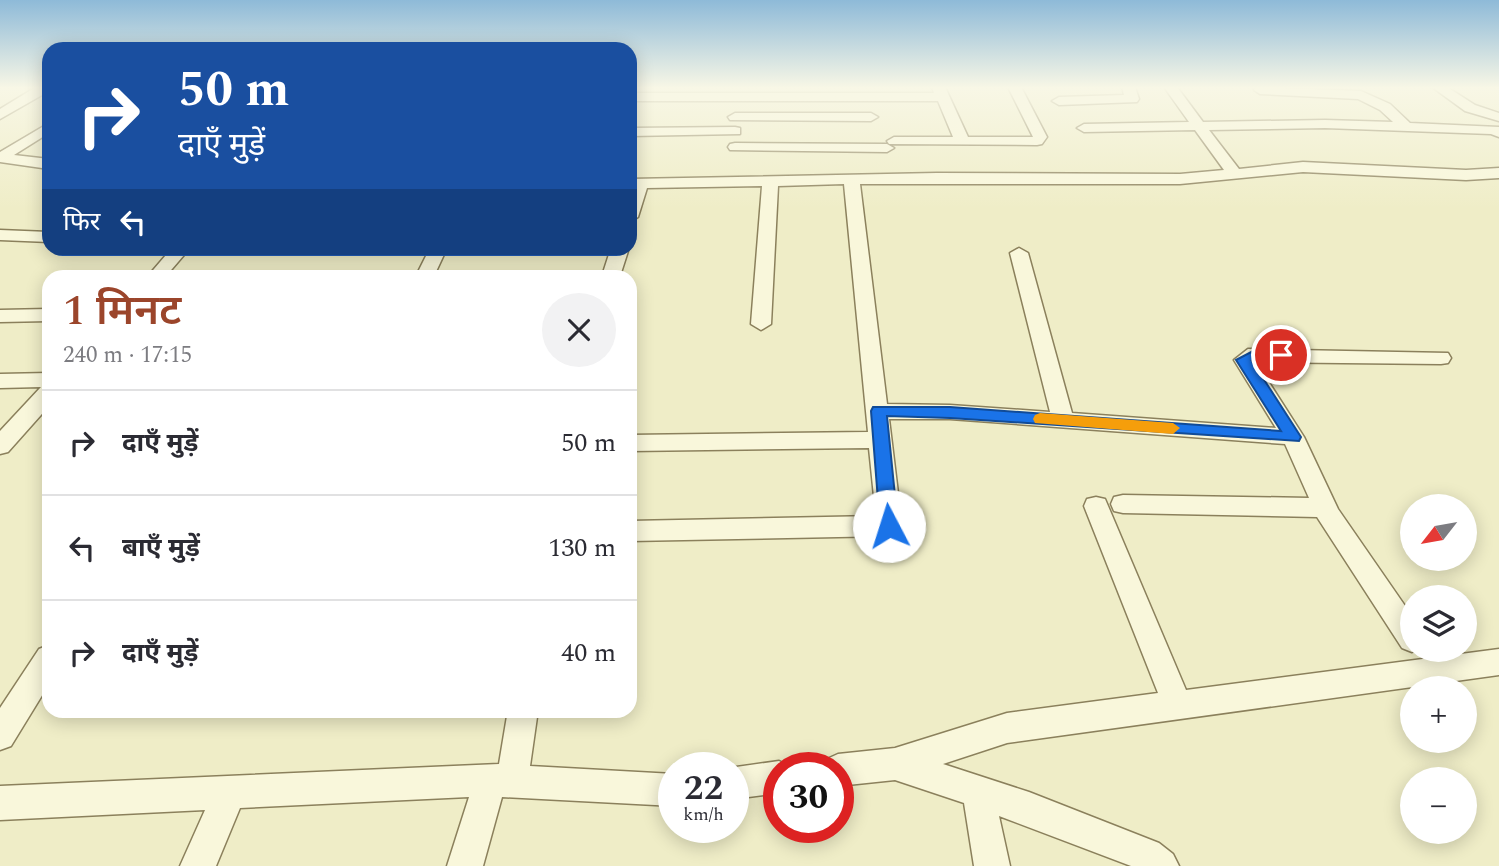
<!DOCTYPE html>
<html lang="hi">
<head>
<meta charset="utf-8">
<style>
	body { margin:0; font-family:Spectral,"Noto Sans Devanagari",serif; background:#f2f2f3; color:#2b2b33; height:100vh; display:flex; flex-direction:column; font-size:26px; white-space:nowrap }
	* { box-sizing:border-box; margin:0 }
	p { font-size:23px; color:#7c7c81 }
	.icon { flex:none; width:38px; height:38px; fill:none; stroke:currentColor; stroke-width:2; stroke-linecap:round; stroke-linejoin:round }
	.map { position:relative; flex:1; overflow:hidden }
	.side { position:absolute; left:42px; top:270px; width:595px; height:448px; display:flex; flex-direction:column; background:#fff; border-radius:21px; box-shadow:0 4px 18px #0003 }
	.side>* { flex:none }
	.guide { position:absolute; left:42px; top:42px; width:595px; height:214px; border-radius:21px; box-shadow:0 4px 18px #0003; background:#1a4fa0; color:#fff; overflow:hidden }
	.needle { width:46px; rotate:239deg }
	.buttons { position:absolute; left:1400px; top:494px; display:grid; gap:14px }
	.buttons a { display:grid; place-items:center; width:77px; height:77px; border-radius:50%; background:#fff; box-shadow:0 4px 18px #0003; font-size:35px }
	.speed { position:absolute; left:658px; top:752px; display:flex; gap:14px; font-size:35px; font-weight:700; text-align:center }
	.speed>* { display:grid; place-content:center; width:91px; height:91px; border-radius:50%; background:#fff; box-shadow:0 4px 18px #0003; line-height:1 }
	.speed small { font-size:18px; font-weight:400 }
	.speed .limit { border:10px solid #d22; background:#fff; color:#111 }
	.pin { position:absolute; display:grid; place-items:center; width:60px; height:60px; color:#fff; margin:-30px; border:4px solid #fff; border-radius:50%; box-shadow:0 2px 7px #0007 }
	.me { position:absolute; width:77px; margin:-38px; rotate:355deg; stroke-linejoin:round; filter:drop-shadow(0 0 5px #0008) }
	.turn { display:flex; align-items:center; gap:24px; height:147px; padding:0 21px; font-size:32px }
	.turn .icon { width:91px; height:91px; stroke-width:2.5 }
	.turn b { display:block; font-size:49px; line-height:60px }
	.then { display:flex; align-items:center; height:66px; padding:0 21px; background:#0003; gap:14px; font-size:26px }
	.round { display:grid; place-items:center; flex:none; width:74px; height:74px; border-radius:37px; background:#f2f2f3 }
	.summary { display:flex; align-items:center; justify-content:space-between; height:119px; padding:0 21px }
	h1 { font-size:42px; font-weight:600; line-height:52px; color:#9b452b }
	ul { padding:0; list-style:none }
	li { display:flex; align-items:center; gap:21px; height:105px; padding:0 21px; border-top:2px solid #e1e1e2 }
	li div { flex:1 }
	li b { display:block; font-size:26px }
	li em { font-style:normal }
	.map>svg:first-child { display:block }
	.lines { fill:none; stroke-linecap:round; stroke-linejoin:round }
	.street-casing { stroke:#8b805c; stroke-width:3 }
	.street { fill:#f9f7db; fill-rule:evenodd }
	.route { fill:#1a73e8; stroke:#114b97; stroke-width:2 }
	.slow { fill:#f59e0b }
</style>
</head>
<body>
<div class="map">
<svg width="1499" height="866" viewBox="0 0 1499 866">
	<rect width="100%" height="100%" fill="#efedc7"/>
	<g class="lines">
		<!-- street casing -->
		<g class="street-casing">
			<path id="street" d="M36,87H49V91L0,119V109Z
				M932,87H945L968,137H1033L1008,87H1021L1047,137L1042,144L1037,145L889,144L887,141L894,137H953L938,101H630V93H934Z
				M1122,87H1135L1139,99L1137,102L1059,105L1052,101L1059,97L1124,95Z
				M1164,87H1177L1203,122L1325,120L1393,122L1380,110L1358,99L1260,94L1254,90L1255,87L1361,91L1390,104L1410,123L1499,127V137L1491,134L1325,128L1209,130L1239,169L1303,162L1466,170L1499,168V178L1466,180L1303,172L1180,184H860L887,404L950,405L1050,412L1010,253L1019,248L1028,253L1072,413L1276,428L1234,360L1248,349L1448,353L1451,358L1448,363L1441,364L1256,362L1304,437L1338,509L1412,616V649H1418L1412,652L1402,648L1317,517L1123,513L1114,511L1111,504L1114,497L1123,495L1309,498L1285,444L950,419H889L902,526L898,533L889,536L630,541V521L876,516L869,448L630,451V435L868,432L844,184L778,186L771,324L761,330L751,324L762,186L647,188L638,217L630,222V179L937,173L1180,174L1224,170L1195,130L1084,132L1077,128L1084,124L1189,122Z
				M1432,87H1447L1475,105L1499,113V121L1465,111Z
				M735,113H871L878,117L871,121L730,120L728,117Z
				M49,123V133L14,155L49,159V169L0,162V152Z
				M735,127L740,128V134L630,136V128Z
				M735,143L887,144L894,148L887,152L730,150L728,147L730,144Z
				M0,230L49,232V242L0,240Z
				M172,248H190L166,276H148Z
				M430,248H447L434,276H416Z
				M611,248H629L620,276H602Z
				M49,309V321L0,322V310Z
				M49,373V406L8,452L0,454V431L41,387L0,388V374Z
				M1096,497L1105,499L1108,506L1186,690L1499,649V675L1007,743L943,764L1029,792L1159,843L1173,854L1179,866H1131L999,816L1010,866H974L964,803L895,780L838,786V768H823L827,759L838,754L895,748L1007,713L1158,693L1084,506L1087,499Z
				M49,645V684L11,746L0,750V708L39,649Z
				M508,710H538L530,766L674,774V806L502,797L483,866H447L469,797L240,808L216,866H180L205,810L0,820V786L499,764Z
				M779,761L792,768H779V793L733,799V768H729Z"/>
		</g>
		<!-- street -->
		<use href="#street" class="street"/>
	</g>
	<!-- sky -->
	<linearGradient id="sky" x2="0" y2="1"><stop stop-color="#8ebad8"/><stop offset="0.42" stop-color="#f8f7e6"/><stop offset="1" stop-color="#f8f7e6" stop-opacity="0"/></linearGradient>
	<rect width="1499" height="209" fill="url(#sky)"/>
	<!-- route -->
	<path class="route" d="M1255,350H1281L1289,355L1281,359L1252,361L1301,437L1299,441L950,418L887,416L898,526L895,531H883L880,526L871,411L873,407H950L1281,431L1236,360Z"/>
	<!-- slow -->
	<path class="slow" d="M1040,413L1173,423L1180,428L1173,434L1035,423L1033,419L1035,415Z"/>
</svg>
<div class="buttons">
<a><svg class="needle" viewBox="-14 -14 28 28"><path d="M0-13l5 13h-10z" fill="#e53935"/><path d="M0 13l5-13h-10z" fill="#7c7c81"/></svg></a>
<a><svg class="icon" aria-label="layers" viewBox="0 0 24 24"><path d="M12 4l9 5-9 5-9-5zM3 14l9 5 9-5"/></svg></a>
<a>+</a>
<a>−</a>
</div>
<div class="speed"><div>22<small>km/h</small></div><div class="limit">30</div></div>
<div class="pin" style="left:1281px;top:355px;background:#d93025"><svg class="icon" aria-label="arrive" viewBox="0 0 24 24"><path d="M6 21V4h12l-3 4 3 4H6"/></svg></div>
<svg class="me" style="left:889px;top:526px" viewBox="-20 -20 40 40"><circle r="19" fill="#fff"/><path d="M0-13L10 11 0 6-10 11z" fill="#1a73e8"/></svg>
<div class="guide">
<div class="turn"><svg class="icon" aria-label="right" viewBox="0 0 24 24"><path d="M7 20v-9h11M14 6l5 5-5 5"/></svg><div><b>50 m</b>दाएँ मुड़ें</div></div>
<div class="then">फिर<svg class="icon" aria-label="left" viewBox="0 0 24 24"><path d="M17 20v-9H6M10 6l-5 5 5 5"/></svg></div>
</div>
<section class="side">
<div class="summary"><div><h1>1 मिनट</h1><p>240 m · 17:15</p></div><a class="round"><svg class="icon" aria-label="close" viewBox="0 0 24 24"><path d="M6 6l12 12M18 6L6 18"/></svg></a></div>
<ul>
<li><svg class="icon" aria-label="right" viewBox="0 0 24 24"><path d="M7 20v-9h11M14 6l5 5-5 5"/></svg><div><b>दाएँ मुड़ें</b></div><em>50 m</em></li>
<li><svg class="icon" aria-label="left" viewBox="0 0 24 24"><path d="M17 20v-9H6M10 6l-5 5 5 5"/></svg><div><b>बाएँ मुड़ें</b></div><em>130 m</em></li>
<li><svg class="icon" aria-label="right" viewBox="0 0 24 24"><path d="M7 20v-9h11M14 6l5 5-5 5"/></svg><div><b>दाएँ मुड़ें</b></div><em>40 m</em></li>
</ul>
</section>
</div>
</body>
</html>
